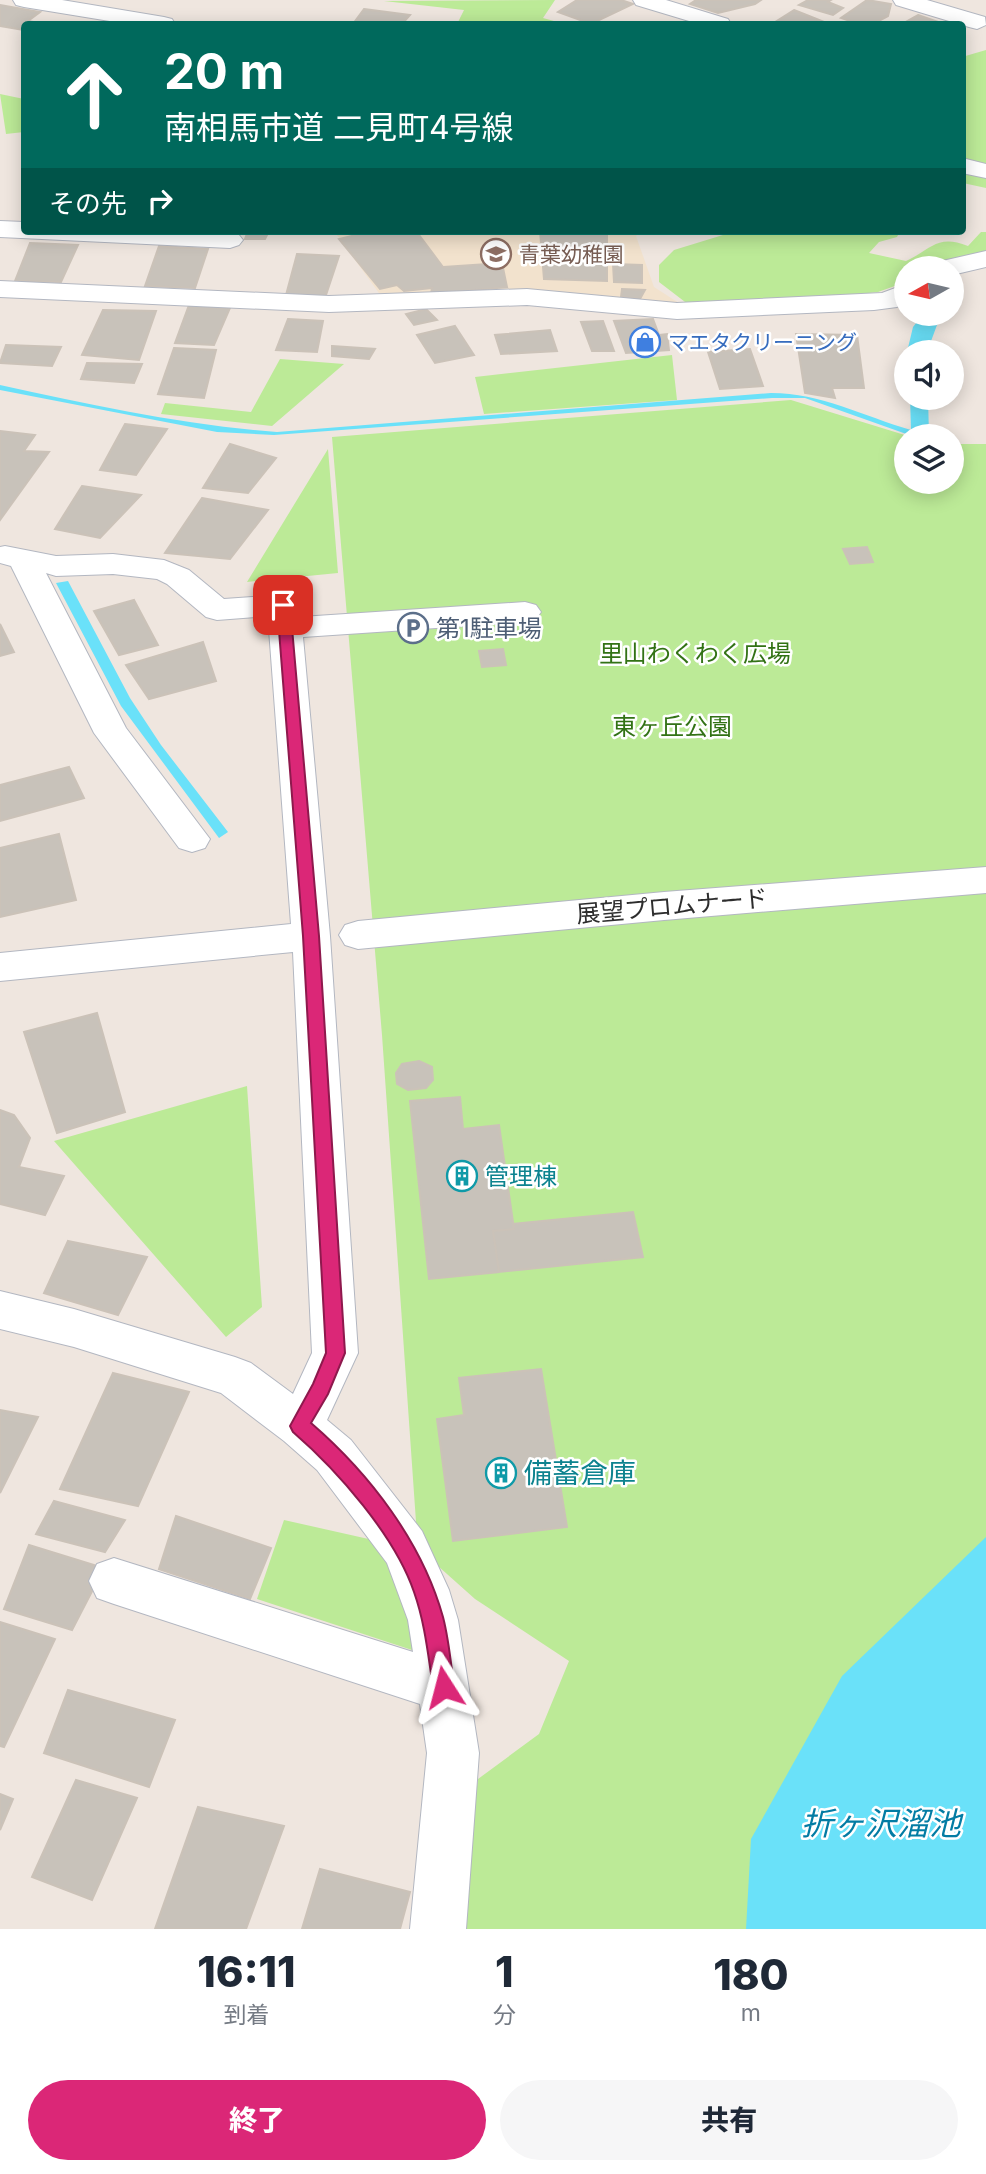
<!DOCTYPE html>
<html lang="ja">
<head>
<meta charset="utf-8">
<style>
	body { margin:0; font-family:Inter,"Noto Sans JP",sans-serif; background:#f6f6f7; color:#1f2937; height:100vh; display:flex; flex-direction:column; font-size:26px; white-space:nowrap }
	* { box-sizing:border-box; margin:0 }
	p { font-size:23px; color:#747a83 }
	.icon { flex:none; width:38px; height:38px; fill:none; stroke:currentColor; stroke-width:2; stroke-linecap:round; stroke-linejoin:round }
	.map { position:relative; height:1929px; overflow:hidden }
	.side { display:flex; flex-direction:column; background:#fff; flex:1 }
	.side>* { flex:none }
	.banner { position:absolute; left:21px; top:21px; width:945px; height:214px; border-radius:7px; box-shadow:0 4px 18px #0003; background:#00695c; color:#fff; overflow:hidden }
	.needle { width:46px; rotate:262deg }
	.fabs { position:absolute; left:894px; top:256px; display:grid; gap:14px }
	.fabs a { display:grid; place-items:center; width:70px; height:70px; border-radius:50%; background:#fff; box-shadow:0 4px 18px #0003; font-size:35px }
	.pin { position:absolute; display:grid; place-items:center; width:60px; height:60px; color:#fff; margin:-30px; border-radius:14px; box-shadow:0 4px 10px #0006 }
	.me { position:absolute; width:77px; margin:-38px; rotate:351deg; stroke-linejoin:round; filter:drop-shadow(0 0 5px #0008) }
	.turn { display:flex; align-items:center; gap:24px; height:147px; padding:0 28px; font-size:32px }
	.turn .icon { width:91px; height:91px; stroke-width:2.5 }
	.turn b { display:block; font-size:49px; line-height:60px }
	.then { display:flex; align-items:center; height:66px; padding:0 28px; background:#0003; gap:14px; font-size:26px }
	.eta { display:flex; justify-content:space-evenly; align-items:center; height:119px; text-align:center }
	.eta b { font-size:42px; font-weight:800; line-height:49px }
	.cta { display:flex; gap:14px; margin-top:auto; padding:14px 28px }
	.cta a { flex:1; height:80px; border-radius:42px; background:#db2777; color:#fff; font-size:28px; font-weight:800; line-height:80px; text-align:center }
	.cta a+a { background:#f6f6f7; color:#1f2937 }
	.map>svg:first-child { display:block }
	.education { fill:#f2e2cd }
	.green { fill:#bcea97 }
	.water { fill:#6ae1f9 }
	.building { fill:#c8c2ba; stroke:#cbc2b8; stroke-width:2 }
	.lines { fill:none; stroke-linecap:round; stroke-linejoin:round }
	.minor-casing { stroke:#b3b7c1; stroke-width:2 }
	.minor { fill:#fff; fill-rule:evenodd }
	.route { fill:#db2777; stroke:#8e194d; stroke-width:2 }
	.labels { text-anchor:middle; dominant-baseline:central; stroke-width:5; stroke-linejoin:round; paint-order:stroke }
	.far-education-label { font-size:21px; fill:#785e54; stroke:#fff; text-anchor:start }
	.far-shop-label { font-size:21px; fill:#366cbe; stroke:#fff; text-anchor:start }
	.service-label { font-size:24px; fill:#4e5e75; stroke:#fff; text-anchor:start }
	.park-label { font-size:24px; fill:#327215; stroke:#fff }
	.street-label { font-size:24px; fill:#2d2d2d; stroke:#fff }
	.culture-label { font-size:24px; fill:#0d838f; stroke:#fff; text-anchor:start }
	.near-culture-label { font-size:28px; fill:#0d838f; stroke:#fff; text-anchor:start }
	.near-water-label { font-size:32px; font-style:italic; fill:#037ca4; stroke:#fff }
</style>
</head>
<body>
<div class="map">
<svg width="986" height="1929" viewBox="0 0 986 1929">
	<rect width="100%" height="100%" fill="#efe6df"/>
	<!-- education -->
	<path class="education" d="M334,231H641L636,236L654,287L682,305L384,300Z"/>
	<!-- green -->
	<path class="green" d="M555,0L543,18L565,24H457L464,10L384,1Z
		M986,50V188L963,183L962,57Z
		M0,94L24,99V132L6,134Z
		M736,231H900L897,237L879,242L869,253L906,261C932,249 937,234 968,246L981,232H986V255L935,268H906V282L878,292L761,305H689L659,282V265L674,250Z
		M672,355L677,400L484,414L475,377Z
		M280,359L344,364L272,426L161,414L165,403L251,412Z
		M791,400L908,436L906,481H952V444H986V1929H458L478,1779L539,1734L569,1661L475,1599L438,1566L417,1536L382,1035L332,437Z
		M328,449L338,573L247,582Z
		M247,1086L262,1307L226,1337L54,1141Z
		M284,1520L373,1540C398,1574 410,1610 415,1651L257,1599Z"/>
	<!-- water -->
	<path class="water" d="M924,313H948L937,325L927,352H907L913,327Z
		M0,385C92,405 183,425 277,432L771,393C821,393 863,416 911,430L910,397H928L929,436H912L805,398H772L274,435L217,432L0,390Z
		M68,581L130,698L161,745L228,832L219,838L121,706L56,583Z
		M986,1537V1929H746L751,1839L842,1676Z"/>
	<!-- building -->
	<path class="building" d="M577,0H621L633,4L591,24L558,12Z
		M696,0H761L755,4L718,13L690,4Z
		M808,0H831L828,2L843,8L833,15L799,5Z
		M867,0L891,4L888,16L873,24H859L841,18Z
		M0,5L40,12L28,21L39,23L24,24V30L0,26Z
		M364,9L410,15L402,24H353Z
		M794,10L822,21L816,24H772Z
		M918,15L944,24H902Z
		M248,231H269L265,239H245Z
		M372,231H416L443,267L502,263L507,287L431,294L432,288L404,291L397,285L380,289L339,239Z
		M540,231H607V281L544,279Z
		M30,243L78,245L61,282L15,281Z
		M159,246L208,249L195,288L145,286Z
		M297,254L339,256L325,298L286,295Z
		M613,264L642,265V283L614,282Z
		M622,289L645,290L640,299L621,297Z
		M189,305L230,308L214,345L175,343Z
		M426,309L437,320L414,325L406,314Z
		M103,310L156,311L139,360L82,355Z
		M288,319L323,321L317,352L276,350Z
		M653,319L659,335L667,334L669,350L626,353L614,321Z
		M603,321L614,351H592L581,322Z
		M455,326L474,355L435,363L417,335Z
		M550,330L557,351L501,354L495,335Z
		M796,334L857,335L864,388H832L835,398L805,393Z
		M6,345L61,347L52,366L0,363Z
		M332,346L375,349L369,359L332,356Z
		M174,348L216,350L204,398L158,394Z
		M750,349L763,386L720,389L708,352Z
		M87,363L142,364L134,383L81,379Z
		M125,424L167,429L136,475L100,470Z
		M0,431L35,435L24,451L49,452L0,520Z
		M230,444L276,458L248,493L203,488Z
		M82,486L141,495L100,538L55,529Z
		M202,498L268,510L230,559L165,553Z
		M867,547L873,562L850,564L843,549Z
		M134,600L158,645L119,655L94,611Z
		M0,624L14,652L0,656Z
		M203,642L216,681L149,699L126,665Z
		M503,649L506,665L482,667L479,651Z
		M69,767L84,798L0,821V785Z
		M59,834L76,900L0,917V848Z
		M97,1013L125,1112L57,1133L24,1032Z
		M419,1061L432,1067L433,1080L426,1088L408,1090L397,1084L396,1073L402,1064Z
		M460,1097L463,1129L499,1125L514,1229L493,1231L499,1272L429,1279L410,1101Z
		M0,1110L14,1115L30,1138L19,1167L64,1176L45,1215L0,1204Z
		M633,1212L643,1257L499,1272L493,1231L514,1229L513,1224Z
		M68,1241L147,1257L118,1315L44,1293Z
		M541,1369L567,1527L453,1541L437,1419L464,1415L459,1378Z
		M113,1373L189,1392L138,1506L60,1489Z
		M0,1410L38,1417L0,1493Z
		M54,1501L125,1520L105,1552L36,1534Z
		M176,1516L271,1548L250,1599L159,1569Z
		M29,1545L104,1568L72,1630L4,1609Z
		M0,1622L55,1639L4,1747L0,1746Z
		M68,1690L175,1720L149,1787L44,1753Z
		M76,1780L137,1798L92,1900L32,1877Z
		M0,1794L13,1799L0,1830Z
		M198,1807L284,1826L246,1929H155Z
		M320,1869L410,1892L400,1929H302Z"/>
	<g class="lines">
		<!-- minor casing -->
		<g class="minor-casing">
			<path id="minor" d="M13,0H62L164,17L172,19L175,24H128L24,7L16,5Z
				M633,0H666L728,19L731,24H699L636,5Z
				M893,0H927L985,17L986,25L977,29L969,27L896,5Z
				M962,158L986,164V178L962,173Z
				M0,221L24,222V231H203L239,235L243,240L239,245L230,248L0,237Z
				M986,251V267L952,275V268H934L938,262Z
				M0,281L329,296L527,289L677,303L882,293L906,284V302L897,307L874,310L677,319L527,305L329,312L0,297Z
				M5,546L56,556L113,554L164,560L189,570L224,599L267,596L266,586L271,579L282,576L293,579L298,586L301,617L525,602L536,605L541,612L536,619L525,622L303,637L330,936L358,1353L327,1420L351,1440L422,1531L449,1590L458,1620L479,1753L466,1929H410L427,1753L420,1704L114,1604L97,1598L89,1581L97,1564L114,1558L413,1652L408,1620L387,1563L317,1470L284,1441L221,1393L74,1347L0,1329V1291L74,1309L235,1357L251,1363L293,1394L312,1353L293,952L0,981V953L291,924L268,616L217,620L206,617L167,584L157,579L113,574L56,576L46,573L126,728L210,839L205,848L192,852L179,848L94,733L11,566L0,563V547Z
				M986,867V893L664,920L358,949L345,945L339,935L345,925L358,921L664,892Z"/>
		</g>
		<!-- minor -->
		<use href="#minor" class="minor"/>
	</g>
	<!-- route -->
	<path class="route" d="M283,601L290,605L319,936L345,1353L328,1394L311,1423C370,1474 422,1542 443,1617C449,1640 451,1664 454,1687L451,1694L444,1697L436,1694L433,1687C428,1655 425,1623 414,1592C395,1536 338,1471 293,1432L290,1426L313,1384L326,1353L303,936L277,605Z"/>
	<!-- icons -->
	<defs>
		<g id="school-ring" transform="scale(1.575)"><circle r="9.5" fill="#fff" stroke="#8d6e63" stroke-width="1.5"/><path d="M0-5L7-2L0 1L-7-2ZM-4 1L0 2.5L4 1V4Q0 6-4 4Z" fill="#8d6e63"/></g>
		<g id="shop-ring" transform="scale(1.575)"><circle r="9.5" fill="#fff" stroke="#3f7fe0" stroke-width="1.5"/><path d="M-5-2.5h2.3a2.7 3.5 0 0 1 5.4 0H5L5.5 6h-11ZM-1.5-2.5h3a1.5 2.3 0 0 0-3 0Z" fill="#3f7fe0"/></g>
		<g id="parking-ring" transform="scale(1.575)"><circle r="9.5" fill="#fff" stroke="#5c6f8a" stroke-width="1.5"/><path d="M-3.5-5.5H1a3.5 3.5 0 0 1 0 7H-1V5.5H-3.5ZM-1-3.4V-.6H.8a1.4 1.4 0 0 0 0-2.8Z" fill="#5c6f8a"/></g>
		<g id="building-ring" transform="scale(1.575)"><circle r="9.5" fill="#fff" stroke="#0f9aa8" stroke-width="1.5"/><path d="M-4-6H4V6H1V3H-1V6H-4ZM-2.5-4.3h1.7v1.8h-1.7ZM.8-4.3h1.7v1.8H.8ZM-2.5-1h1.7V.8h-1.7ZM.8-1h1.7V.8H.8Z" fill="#0f9aa8"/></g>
	</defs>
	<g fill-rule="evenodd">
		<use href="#school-ring" x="496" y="254"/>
		<use href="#shop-ring" x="645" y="342"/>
		<use href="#parking-ring" x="413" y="628"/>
		<use href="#building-ring" x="462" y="1176"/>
		<use href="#building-ring" x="501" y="1473"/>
	</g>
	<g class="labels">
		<!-- far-education labels -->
		<g class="far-education-label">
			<text x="519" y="254">青葉幼稚園</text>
		</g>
		<!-- far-shop labels -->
		<g class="far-shop-label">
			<text x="668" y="342">マエタクリーニング</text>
		</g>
		<!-- service labels -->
		<g class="service-label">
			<text x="436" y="628">第1駐車場</text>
		</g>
		<!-- park labels -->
		<g class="park-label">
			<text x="695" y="653">里山わくわく広場</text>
			<text x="672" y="726">東ヶ丘公園</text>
		</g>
		<!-- street labels -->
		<g class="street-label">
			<text transform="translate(672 906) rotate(-5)">展望プロムナード</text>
		</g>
		<!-- culture labels -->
		<g class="culture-label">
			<text x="485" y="1176">管理棟</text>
		</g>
		<!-- near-culture labels -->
		<g class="near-culture-label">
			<text x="524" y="1473">備蓄倉庫</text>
		</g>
		<!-- near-water labels -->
		<g class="near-water-label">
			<text x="881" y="1823">折ヶ沢溜池</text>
		</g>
	</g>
</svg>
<div class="fabs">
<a><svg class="needle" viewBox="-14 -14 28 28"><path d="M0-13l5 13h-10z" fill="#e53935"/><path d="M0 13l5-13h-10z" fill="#747a83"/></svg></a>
<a><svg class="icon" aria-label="sound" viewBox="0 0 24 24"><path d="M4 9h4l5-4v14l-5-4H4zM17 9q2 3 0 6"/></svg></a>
<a><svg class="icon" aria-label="layers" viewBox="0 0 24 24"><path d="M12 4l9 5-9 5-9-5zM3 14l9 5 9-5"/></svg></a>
</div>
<div class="pin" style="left:283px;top:605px;background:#d93025"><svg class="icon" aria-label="arrive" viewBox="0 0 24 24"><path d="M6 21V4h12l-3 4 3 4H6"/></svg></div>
<svg class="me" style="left:444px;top:1687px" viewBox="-20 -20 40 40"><path d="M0-17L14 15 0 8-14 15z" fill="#db2777" stroke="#fff" stroke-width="4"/></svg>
<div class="banner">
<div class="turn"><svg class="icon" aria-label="ahead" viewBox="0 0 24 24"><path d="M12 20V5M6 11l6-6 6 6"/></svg><div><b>20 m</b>南相馬市道 二見町4号線</div></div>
<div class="then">その先<svg class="icon" aria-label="right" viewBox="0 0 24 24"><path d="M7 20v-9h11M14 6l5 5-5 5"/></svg></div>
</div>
</div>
<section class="side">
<div class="eta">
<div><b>16:11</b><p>到着</p></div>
<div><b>1</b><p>分</p></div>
<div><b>180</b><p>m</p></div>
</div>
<div class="cta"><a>終了</a><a>共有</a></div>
</section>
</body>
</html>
